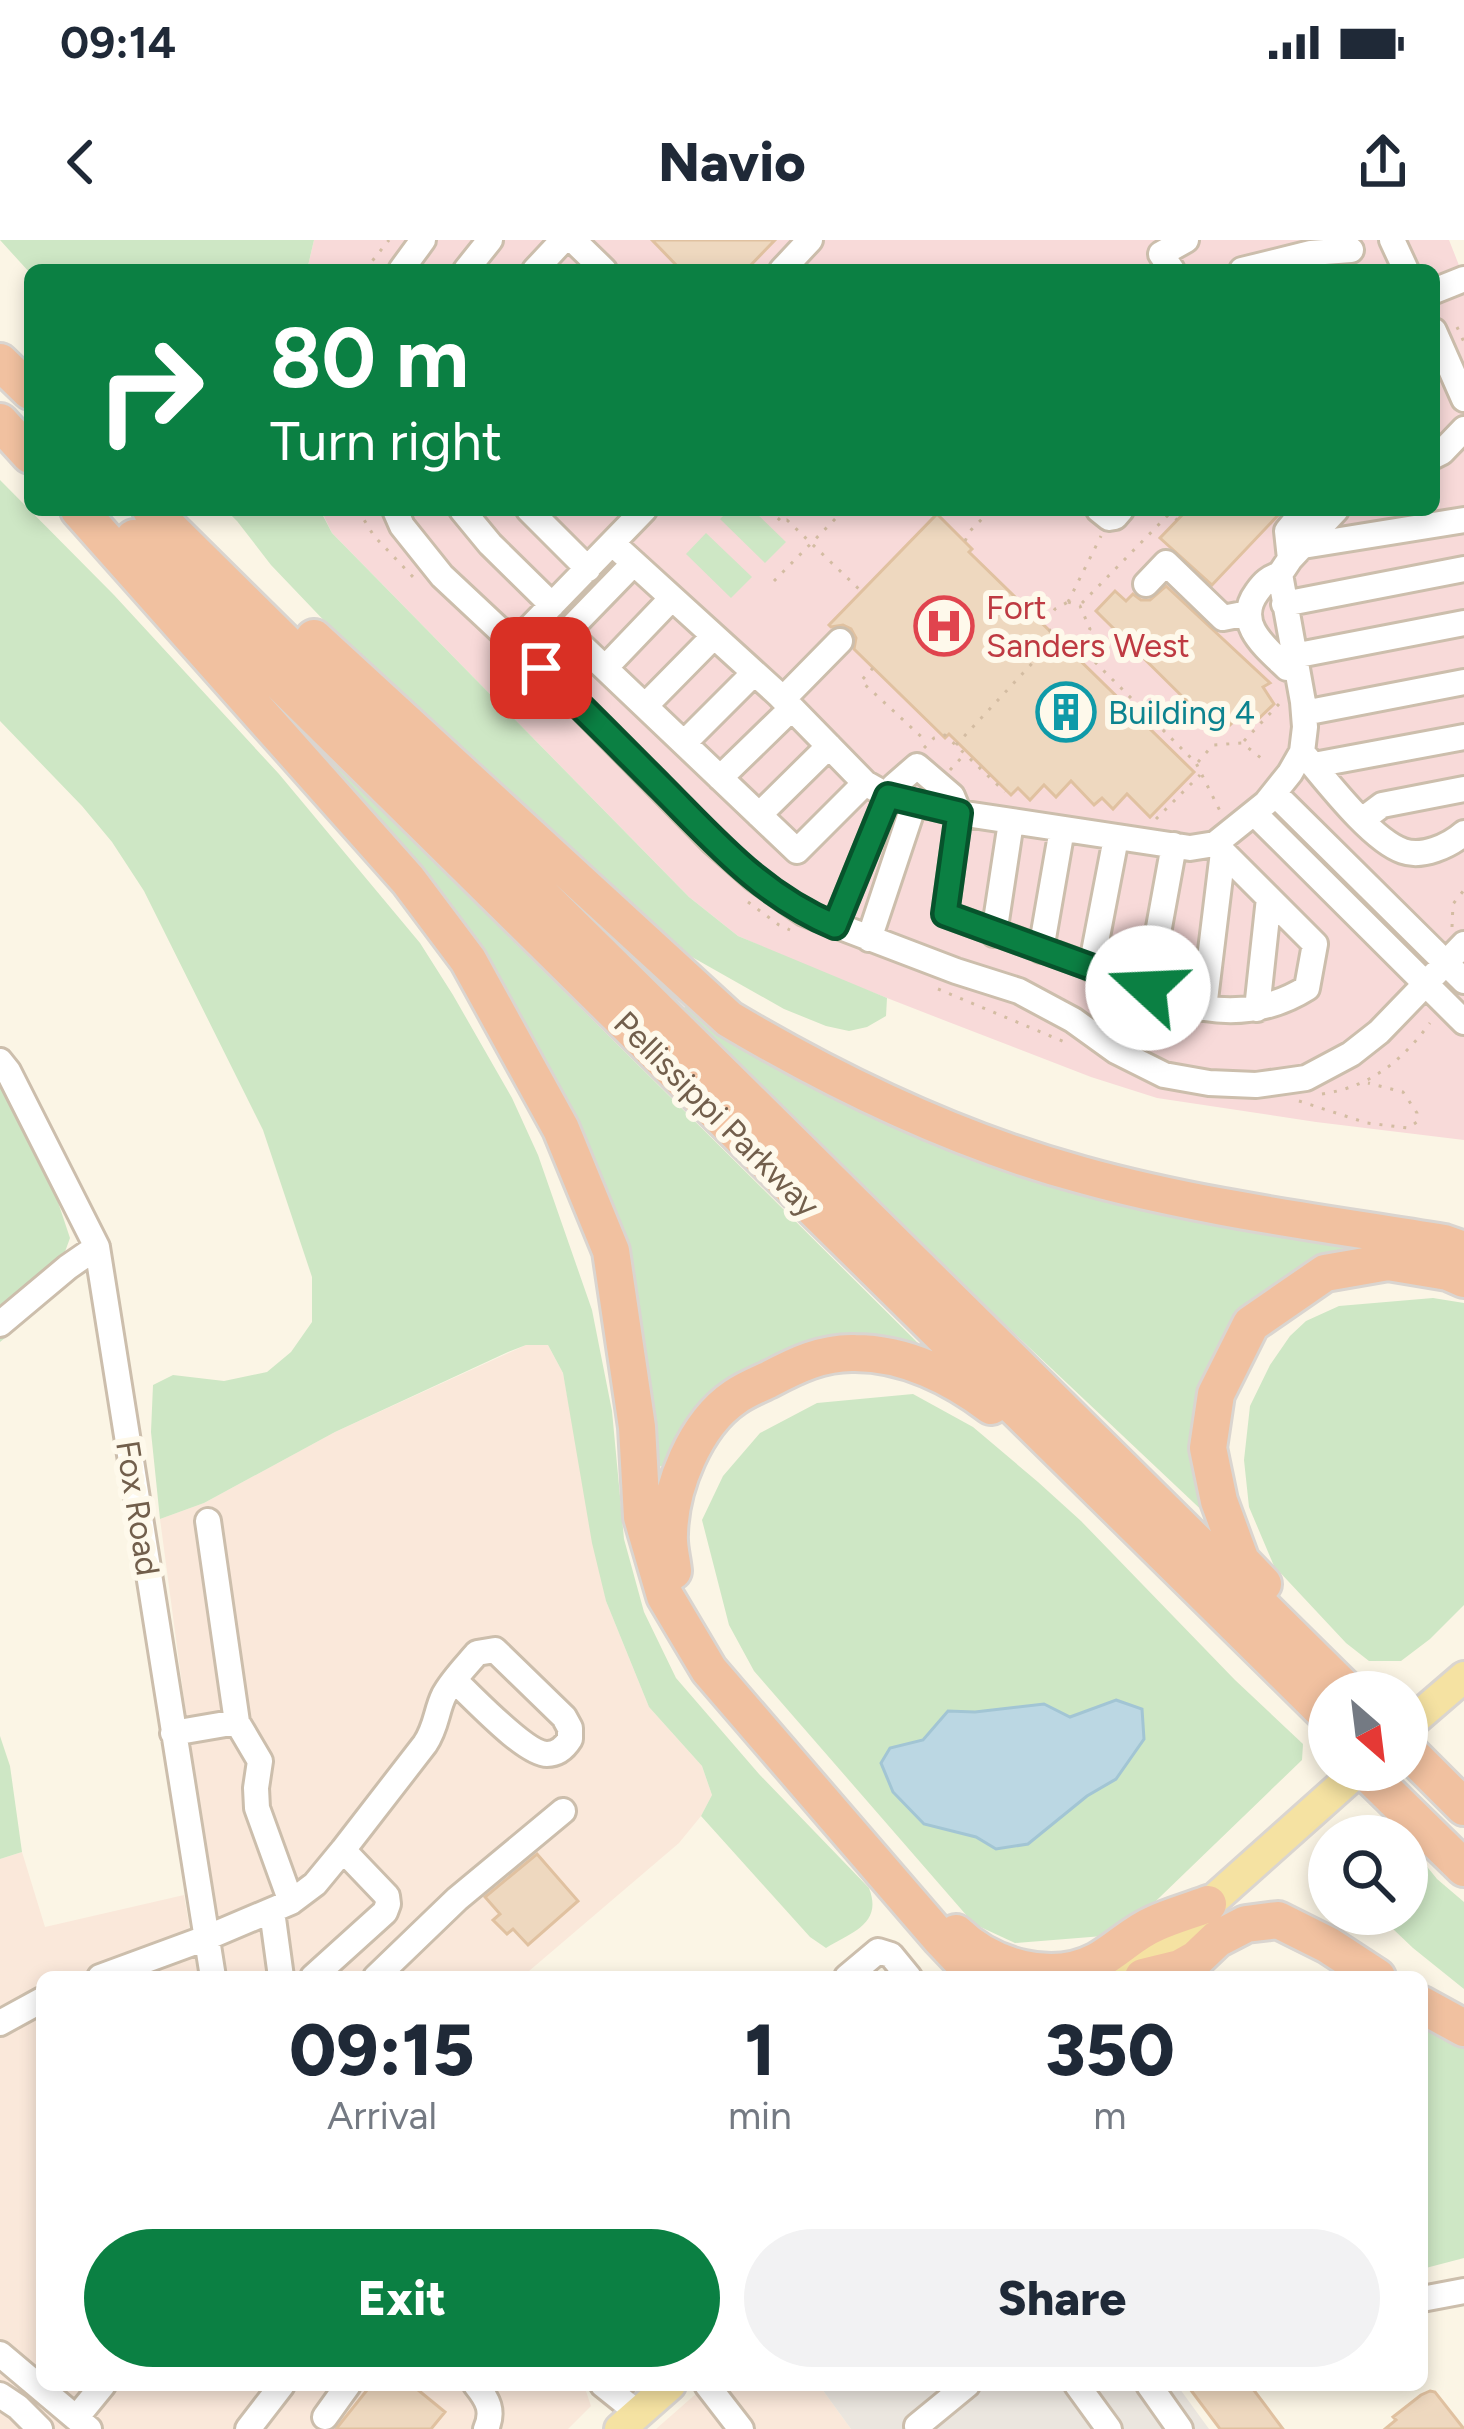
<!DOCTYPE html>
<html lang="en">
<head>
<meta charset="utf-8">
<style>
	body { margin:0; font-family:Figtree,sans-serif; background:#f2f2f3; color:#1f2937; height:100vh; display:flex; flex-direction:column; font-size:45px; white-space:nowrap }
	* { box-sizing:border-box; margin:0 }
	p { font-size:39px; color:#747a83 }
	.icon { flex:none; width:66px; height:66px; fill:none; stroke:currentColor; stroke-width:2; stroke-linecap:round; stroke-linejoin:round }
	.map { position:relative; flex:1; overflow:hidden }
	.details { position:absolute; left:36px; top:1731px; width:1392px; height:420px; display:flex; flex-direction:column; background:#fff; border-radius:18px; box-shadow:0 6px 18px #0003 }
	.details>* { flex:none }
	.hud { position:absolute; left:24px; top:24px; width:1416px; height:252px; border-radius:18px; box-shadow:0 6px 18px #0003; background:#0b8043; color:#fff; overflow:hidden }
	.needle { width:78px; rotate:152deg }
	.tools { position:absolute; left:1308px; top:1431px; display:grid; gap:24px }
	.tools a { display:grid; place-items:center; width:120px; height:120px; border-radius:50%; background:#fff; box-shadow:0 6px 18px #0003; font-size:60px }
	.pin { position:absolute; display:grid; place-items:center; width:102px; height:102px; color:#fff; margin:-51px; border-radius:24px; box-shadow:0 6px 18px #0006 }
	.me { position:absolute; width:132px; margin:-66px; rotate:290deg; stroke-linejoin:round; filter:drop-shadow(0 0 9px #0008) }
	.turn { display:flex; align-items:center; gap:42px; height:252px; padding:0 48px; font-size:54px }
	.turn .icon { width:156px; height:156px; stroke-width:2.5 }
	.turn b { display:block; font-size:84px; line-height:102px }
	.eta { display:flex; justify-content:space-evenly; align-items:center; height:204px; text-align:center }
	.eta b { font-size:72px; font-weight:800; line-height:84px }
	.button { display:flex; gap:24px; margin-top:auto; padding:24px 48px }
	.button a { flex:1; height:138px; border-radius:72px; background:#0b8043; color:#fff; font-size:48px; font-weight:800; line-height:138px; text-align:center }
	.button a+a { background:#f2f2f3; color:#1f2937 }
	.status { display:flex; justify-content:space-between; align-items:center; height:84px; padding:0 60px; background:#fff; direction:ltr }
	.status svg { height:33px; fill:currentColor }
	header { display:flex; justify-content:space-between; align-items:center; height:156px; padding:0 48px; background:#fff; font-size:54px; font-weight:800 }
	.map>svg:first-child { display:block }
	.commercial { fill:#fae8da }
	.industrial { fill:#ebe6df }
	.medical { fill:#f8dad9 }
	.green { fill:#cee7c5; fill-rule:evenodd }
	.water { fill:#bbd7e3; stroke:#a2c5d4; stroke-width:3 }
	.building { fill:#eed8bf; stroke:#e0c1a0; stroke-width:3 }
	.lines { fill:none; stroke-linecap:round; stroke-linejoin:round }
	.minor-casing { stroke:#ccbeac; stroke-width:30 }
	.major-casing { stroke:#dad5d0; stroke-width:36 }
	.highway-casing { stroke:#dad5d0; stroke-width:42 }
	.path { stroke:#d3bca2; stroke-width:3; stroke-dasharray:3 9; stroke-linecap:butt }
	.minor { stroke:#fff; stroke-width:24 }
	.major { stroke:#f5e2a2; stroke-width:30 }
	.highway { stroke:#f1c1a0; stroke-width:36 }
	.route-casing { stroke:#07532c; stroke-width:30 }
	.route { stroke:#0b8043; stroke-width:21 }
	.labels { text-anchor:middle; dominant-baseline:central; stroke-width:12; stroke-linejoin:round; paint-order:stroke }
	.health-label { font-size:33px; fill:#be3a42; stroke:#fef9eb; text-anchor:start }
	.culture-label { font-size:33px; fill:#0d838f; stroke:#fef9eb; text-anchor:start }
	.street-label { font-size:33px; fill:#725f4c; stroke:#fef9eb }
</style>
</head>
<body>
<div class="status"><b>09:14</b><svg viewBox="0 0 49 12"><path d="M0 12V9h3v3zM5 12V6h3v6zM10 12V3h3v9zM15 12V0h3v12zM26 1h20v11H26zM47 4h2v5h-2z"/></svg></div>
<header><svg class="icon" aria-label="back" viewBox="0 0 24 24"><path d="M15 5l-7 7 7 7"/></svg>Navio<svg class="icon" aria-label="share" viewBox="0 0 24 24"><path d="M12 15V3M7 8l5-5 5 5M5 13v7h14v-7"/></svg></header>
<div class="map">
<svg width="1464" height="2189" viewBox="0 0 1464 2189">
	<rect width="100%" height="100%" fill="#fbf5e5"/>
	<!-- commercial -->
	<path class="commercial" d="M526,1105H548L563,1133L606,1361L649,1467L702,1526L712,1555L701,1576L679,1603L522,1737H221L160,1279L204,1263L335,1192Z
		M22,1612L45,1687L184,1655L198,1737H42V2145H584L591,2166L568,2189H0V1619Z
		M706,2145H819L851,2189H656Z"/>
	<!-- industrial -->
	<path class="industrial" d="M819,2145H1177L1209,2189H851Z"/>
	<!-- medical -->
	<path class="medical" d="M314,0H1449L1464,38V900L1316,882L1157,858L1091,837L946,781L828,735L738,696L689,657L332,293L321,270H1434V30H307Z"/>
	<!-- green -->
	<path class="green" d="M0,0H314L307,30H30V33Z
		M0,240L114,355L279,534L420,703L453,755L512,858L538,915L592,1070L612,1171L624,1299L644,1372L676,1438L759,1534L869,1648C883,1684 852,1692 826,1708L810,1697L701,1576L712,1555L702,1526L649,1467L606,1361L592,1303L563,1133L548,1105H526L508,1112L335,1192L204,1263L160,1279L151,1192L153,1145L173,1135L224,1141L267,1132L291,1112L312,1082V1037L263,890L144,651L112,602L82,566L0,481Z
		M226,270H320L332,293L689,657L738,696L887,758L886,776L867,787L849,791L826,786L784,769L692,717L571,619L354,412L271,325L237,281Z
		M729,270H753L786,302L765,323L720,279Z
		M706,293L752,337L731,358L686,314Z
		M277,471L313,502L926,1111L851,1101L663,1226L654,1227L557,870Z
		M689,763L935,899L1419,1003L1307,1034L1241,1092L1211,1279L677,775Z
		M0,847L57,959L70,998L46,1064L0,1102Z
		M1433,1058L1464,1063V1365L1430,1399L1401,1421H1369L1346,1403L1274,1326L1249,1267L1244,1220L1250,1166L1270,1125L1290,1096L1306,1081L1339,1066Z
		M913,1154L973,1187L1038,1242L1081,1281L1235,1440L1303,1504L1302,1520L1132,1684L1103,1696L1015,1703L974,1684L754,1431L729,1385L702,1280L723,1236L760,1193L817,1163ZM1116,1460V1539L1087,1556L1028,1604L996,1609L976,1597L891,1508L923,1500L948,1471L975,1472L1044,1464L1070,1477Z
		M0,1496L10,1526L22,1612L0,1619Z
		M1407,1602L1437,1639L1464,1662V1749L1413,1708L1392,1688L1364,1674H1407Z
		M1422,1783L1464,1804V2018L1422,2029Z"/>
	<!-- water -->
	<path class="water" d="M1116,1460L1142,1469L1144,1499L1116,1539L1087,1556L1028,1604L996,1609L976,1597L924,1584L893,1552L881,1523L890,1508L923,1500L948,1471L975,1472L1044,1464L1070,1477Z"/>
	<!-- building -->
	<path class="building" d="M652,0H775L746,30L680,29Z
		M1187,270H1283L1212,345L1160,298Z
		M937,274L972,309L969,312L1194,532L1150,577L1127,554L1113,569L1102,558L1094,565L1071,541L1056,557L1044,545L1030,560L1018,548L1011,555L949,494L945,498L854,409L856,398L851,389L843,385L831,387L829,385Z
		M1166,346L1270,443L1263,447L1274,464L1251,486L1240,475L1230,485L1217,473L1208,482L1096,371L1115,351L1126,361L1133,354L1141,360H1150Z
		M537,1614L578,1661L528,1705L513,1689L507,1694L493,1680L500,1674L485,1657Z
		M371,2145H412L445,2172L431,2189H336Z
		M1187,2145H1250L1283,2189H1220Z
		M1430,2151L1435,2152L1464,2189H1385L1396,2180L1393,2177L1421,2155Z"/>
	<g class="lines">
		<!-- minor casing -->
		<g class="minor-casing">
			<path id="minor" d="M573,0L604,30
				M1392,0L1406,30
				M401,30L423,0
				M466,30L490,0
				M535,30L563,0
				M782,30L810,0
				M1172,30L1161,14L1186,0
				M1242,30L1311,13L1351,10
				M1434,51L1464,39
				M1434,91L1464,159
				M1434,216L1442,212L1464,189
				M395,270L402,286L442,336L567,453L713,602L754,638L804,673L956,731L1019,751L1073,780L1116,811L1164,835L1209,843L1256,845L1306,838L1351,814L1379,792L1464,704
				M462,270L490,304L552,365
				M529,270L588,329
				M1099,270L1109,278L1115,277L1121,270
				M613,304L779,455L865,543L888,556L894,546L917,526L952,556L959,573L1190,608L1215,604L1266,563L1290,533L1302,512L1305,487L1303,462L1280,334L1290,319L1336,270
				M1303,306L1464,280
				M1290,319L1287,291L1304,270
				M634,323L567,392L797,611L865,543
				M1280,334C1269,338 1264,342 1257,352C1234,383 1265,407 1287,428
				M1146,344L1166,323L1223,378L1248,373
				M1284,364L1464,329
				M514,404L644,270
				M1278,419L1464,383
				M605,428L672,358
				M783,459L840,401
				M645,466L714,396
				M1304,473L1464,442
				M684,503L754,433
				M1302,512C1325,539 1371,600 1403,611C1422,618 1449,606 1464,593
				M1314,525L1464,497
				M720,538L792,468
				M1274,553L1464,741
				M1254,573L1464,782
				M759,575L829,506
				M1362,580L1382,565L1464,549
				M835,686L888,556L959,573L945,674L1204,768C1241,774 1275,768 1307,748L1315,704L1215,604
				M994,694L1011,582
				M869,699L914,564
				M1041,710L1062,589
				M1091,728L1116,598
				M1148,748L1174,605
				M1204,768L1223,612
				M1257,769L1269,658
				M0,821L8,831L97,1007L213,1737
				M0,1084L68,1027L97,1007
				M208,1281L237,1482
				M343,1610L425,1504C437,1486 436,1471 444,1455C452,1440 466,1426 477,1413L495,1410L564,1477L570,1488V1499C565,1507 558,1514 547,1514C525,1514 473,1457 455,1441
				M291,1662L315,1644L343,1610L387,1656L388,1664L385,1672L313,1737
				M272,1671L281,1737
				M100,1737L206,1698L291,1662L257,1568L256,1548L260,1521L237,1482L173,1493
				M376,1737L457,1659L563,1571
				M847,1737L878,1711L891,1715L909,1737
				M0,1783L42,1760
				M1422,2059L1464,2051
				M0,2114L89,2189
				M476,2145C488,2160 494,2171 486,2189
				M603,2145L638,2173
				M707,2145L741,2189
				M1077,2145L1109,2189
				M1149,2145L1180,2189
				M0,2155L18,2167L40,2189
				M325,2177L348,2145
				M76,2178L103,2145
				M917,2186L967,2145
				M248,2189L282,2145"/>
		</g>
		<!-- major casing -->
		<g class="major-casing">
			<path id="major" d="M1407,1486L1464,1437
				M1127,1737L1359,1530
				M620,2189L670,2145"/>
		</g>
		<!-- highway casing -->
		<g class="highway-casing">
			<path id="highway" d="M0,122L30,151
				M0,182L30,215
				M79,270L408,640L468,720L561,889L611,1011L637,1187L642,1277L665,1356L709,1430L940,1698L977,1737
				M151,270L1348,1452
				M134,298L1329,1477
				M314,398L729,779C840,845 957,901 1082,935C1200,968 1323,983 1444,1003L1464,1010
				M673,1331C672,1320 668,1306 669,1294C670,1247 695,1184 735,1157C745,1150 757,1145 768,1140C796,1125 823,1112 855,1113C905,1113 953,1137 991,1166
				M1263,1344L1241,1321L1219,1261L1208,1208L1216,1154L1251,1084L1325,1033L1388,1022L1448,1032L1464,1039
				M1407,1510L1464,1567
				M1364,1530L1464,1628
				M956,1693C991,1727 1052,1745 1097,1721C1117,1710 1133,1693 1154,1684C1171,1676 1190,1671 1208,1664
				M1143,1737L1180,1728L1196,1719L1217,1699L1246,1684L1278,1680L1328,1705L1377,1737
				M1422,1765L1464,1788"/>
		</g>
		<!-- path -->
		<path class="path" d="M365,30L389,0
			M1457,87L1464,102
			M358,270L374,296L414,338
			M769,270L783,283L787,280L862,352
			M784,270L790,276L788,278
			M1167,270L1177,280
			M965,301L970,291L991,270
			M774,341L844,270
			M1068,362L1080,366L1090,389L1083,402L1063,408L1054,404L1047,381L1055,369Z
			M1068,362L1101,296
			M1082,363L1173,270
			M1078,405L1196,523L1220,571
			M873,428L861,441L927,502
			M1244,501L1279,464
			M956,505L1053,401
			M924,508L934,498L945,495L1005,552
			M1198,522L1213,505L1242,503L1266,522
			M950,530L964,515
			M1156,579L1200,535
			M748,662L779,685L790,690
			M1452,687L1453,664L1464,650
			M938,749L1067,803
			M1322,854C1370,847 1402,821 1430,783
			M1299,861L1367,883L1408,888L1417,882V873L1403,852L1368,843"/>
		<!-- minor -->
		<use href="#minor" class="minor"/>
		<!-- major -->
		<use href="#major" class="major"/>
		<!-- highway -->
		<use href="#highway" class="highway"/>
	</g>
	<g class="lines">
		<!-- route casing -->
		<g class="route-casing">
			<path id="route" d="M541,428C582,467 621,507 661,547C716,602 761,655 835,686L888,556L959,573L945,674L1148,748"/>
		</g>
		<!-- route -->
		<use href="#route" class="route"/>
	</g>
	<!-- icons -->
	<defs>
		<g id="hospital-ring" transform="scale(3)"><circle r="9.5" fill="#fef9eb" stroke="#e0444e" stroke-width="1.5"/><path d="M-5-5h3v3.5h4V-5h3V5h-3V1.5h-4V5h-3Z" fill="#e0444e"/></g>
		<g id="building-ring" transform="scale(3)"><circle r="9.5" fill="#fef9eb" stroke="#0f9aa8" stroke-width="1.5"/><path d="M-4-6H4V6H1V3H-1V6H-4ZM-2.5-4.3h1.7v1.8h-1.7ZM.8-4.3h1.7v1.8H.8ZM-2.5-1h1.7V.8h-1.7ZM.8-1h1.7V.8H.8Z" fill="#0f9aa8"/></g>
	</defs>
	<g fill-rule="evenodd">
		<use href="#hospital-ring" x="944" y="386"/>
		<use href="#building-ring" x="1066" y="472"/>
	</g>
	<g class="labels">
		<!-- health labels -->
		<g class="health-label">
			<text x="986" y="367">Fort<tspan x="986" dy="38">Sanders West</tspan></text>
		</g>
		<!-- culture labels -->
		<g class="culture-label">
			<text x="1108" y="472">Building 4</text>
		</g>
		<!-- street labels -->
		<g class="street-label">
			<text transform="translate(717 874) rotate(45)">Pellissippi Parkway</text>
			<text transform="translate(138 1268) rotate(81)">Fox Road</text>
		</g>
	</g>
</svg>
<div class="tools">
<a><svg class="needle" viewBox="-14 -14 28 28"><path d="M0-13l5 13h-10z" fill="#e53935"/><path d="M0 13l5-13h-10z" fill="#747a83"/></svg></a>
<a><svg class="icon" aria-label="search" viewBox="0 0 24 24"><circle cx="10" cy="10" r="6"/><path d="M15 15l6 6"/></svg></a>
</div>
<div class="pin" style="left:541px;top:428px;background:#d93025"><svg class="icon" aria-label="arrive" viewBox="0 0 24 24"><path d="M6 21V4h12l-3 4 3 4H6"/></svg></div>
<svg class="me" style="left:1148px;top:748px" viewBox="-20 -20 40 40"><circle r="19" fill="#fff"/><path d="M0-13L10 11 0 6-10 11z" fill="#0b8043"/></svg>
<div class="hud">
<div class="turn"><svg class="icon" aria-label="right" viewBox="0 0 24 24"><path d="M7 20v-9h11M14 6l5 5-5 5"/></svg><div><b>80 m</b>Turn right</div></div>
</div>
<section class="details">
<div class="eta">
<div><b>09:15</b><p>Arrival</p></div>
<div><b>1</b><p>min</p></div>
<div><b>350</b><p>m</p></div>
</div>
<div class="button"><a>Exit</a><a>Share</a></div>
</section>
</div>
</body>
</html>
